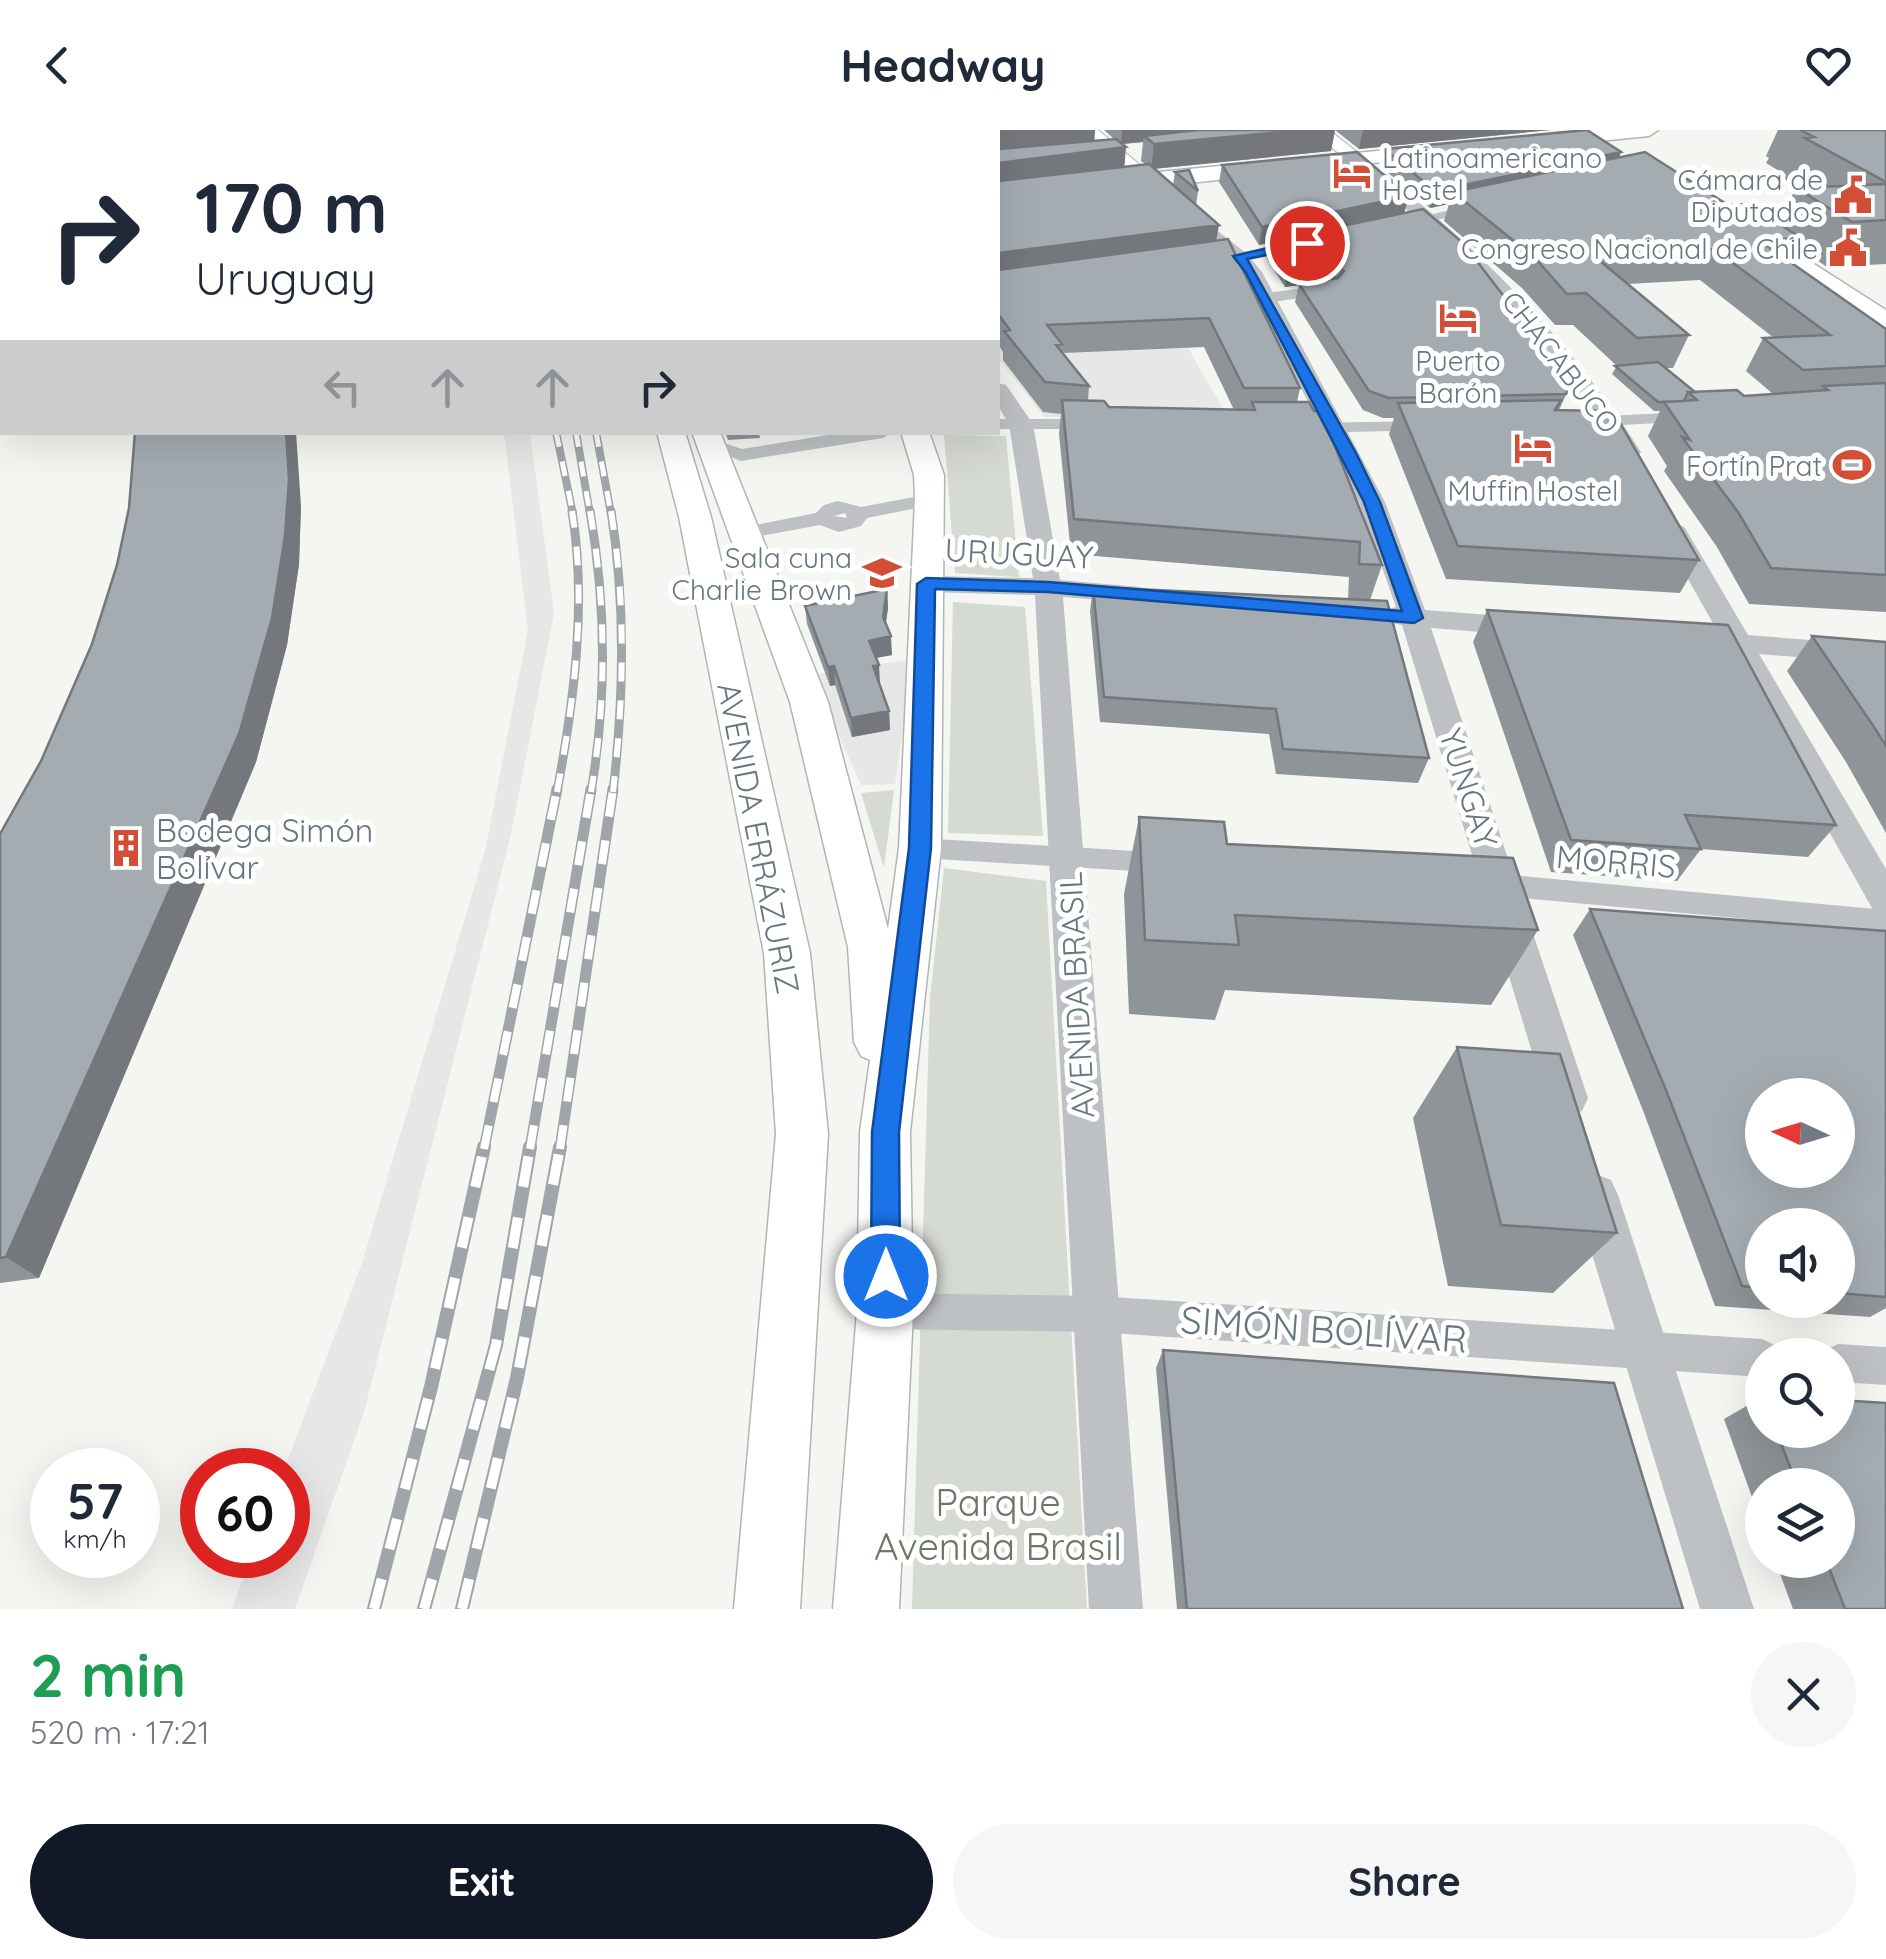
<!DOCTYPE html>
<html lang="en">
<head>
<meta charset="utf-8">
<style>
	body { margin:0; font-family:Quicksand,sans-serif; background:#f6f6f7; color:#1f2937; height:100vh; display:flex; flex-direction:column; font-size:38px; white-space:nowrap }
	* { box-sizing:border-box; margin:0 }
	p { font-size:32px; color:#747a83 }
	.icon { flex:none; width:55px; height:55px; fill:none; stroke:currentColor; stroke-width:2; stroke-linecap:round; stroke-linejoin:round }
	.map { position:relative; height:1479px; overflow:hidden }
	.side { display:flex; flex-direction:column; background:#fff; flex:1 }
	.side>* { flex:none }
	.guide { position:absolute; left:0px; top:0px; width:1000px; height:305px; box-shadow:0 10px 40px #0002; background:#fff; color:#1f2937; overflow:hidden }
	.needle { width:65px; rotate:274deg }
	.controls { position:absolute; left:1745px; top:948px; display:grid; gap:20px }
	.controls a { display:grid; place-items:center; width:110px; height:110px; border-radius:50%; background:#fff; box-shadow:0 10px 40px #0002; font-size:50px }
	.speed { position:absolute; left:30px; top:1318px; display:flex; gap:20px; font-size:50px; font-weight:700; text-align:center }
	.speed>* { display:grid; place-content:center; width:130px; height:130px; border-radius:50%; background:#fff; box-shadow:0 10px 40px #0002; line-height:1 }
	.speed small { font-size:25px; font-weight:400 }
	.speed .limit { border:15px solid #d22; background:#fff; color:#111 }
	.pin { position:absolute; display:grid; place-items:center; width:85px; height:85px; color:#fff; margin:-42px; border:5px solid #fff; border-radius:50%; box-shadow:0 2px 10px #0007 }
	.me { position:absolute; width:110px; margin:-55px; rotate:0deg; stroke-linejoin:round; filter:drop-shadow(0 0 8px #0008) }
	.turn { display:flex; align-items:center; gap:35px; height:210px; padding:0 30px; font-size:45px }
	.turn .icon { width:130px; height:130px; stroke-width:2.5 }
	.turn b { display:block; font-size:70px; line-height:85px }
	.lanes { display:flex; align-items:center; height:95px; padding:0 30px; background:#0003; justify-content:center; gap:50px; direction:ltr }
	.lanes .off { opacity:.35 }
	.round { display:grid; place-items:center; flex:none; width:105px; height:105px; border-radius:52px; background:#f6f6f7 }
	.summary { display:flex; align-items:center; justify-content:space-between; height:170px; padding:0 30px }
	h1 { font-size:60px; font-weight:700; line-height:75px; color:#1e9e55 }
	.cta { display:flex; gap:20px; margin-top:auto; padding:20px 30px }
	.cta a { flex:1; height:115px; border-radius:60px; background:#111827; color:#fff; font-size:40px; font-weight:700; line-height:115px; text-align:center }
	.cta a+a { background:#f6f6f7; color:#1f2937 }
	header { display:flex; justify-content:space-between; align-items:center; height:130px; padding:0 30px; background:#fff; font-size:45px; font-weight:700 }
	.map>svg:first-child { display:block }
	.built { fill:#e6e7e6 }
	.green { fill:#d5dad2 }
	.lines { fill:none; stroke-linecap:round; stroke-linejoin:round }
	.secondary-casing { stroke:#afb5b8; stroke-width:2 }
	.primary-casing { stroke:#b0b5b8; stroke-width:3 }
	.pedestrian { stroke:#bdc1c4; stroke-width:20 }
	.minor { fill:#bdc1c4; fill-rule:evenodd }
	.tertiary { fill:#bdc1c4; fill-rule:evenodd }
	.secondary { fill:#fff; fill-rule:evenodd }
	.primary { fill:#fff; fill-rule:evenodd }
	.rail-far3-casing { stroke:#9fa5a9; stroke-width:8 }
	.rail-far2-casing { stroke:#9fa5a9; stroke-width:9 }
	.rail-far1-casing { stroke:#9fa5a9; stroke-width:11 }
	.rail-casing { stroke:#9fa5a9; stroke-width:14 }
	.rail-far3 { stroke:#fff; stroke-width:5; stroke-dasharray:15; stroke-linecap:butt }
	.rail-far2 { stroke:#fff; stroke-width:6; stroke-dasharray:19; stroke-linecap:butt }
	.rail-far1 { stroke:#fff; stroke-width:8; stroke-dasharray:24; stroke-linecap:butt }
	.rail { stroke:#fff; stroke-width:10; stroke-dasharray:31; stroke-linecap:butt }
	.wall { fill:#8e9498; fill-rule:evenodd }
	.shaded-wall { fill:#74787c }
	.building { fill:#a5acb1; stroke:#74787c; stroke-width:2.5; fill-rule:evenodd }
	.route { fill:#1a73e8; stroke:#114b97; stroke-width:2.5 }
	.labels { text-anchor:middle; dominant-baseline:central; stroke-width:10; stroke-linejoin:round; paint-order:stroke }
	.far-poi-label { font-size:28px; fill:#677780; stroke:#fff; text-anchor:end }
	.far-street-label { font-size:28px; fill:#677780; stroke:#fff }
	.street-label { font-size:32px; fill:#677780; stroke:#fff }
	.poi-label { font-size:32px; fill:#677780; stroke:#fff; text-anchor:start }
	.near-street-label { font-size:38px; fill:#677780; stroke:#fff }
	.near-park-label { font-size:38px; fill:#6b7866; stroke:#fff }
</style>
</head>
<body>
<header><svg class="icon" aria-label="back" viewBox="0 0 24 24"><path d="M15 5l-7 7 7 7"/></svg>Headway<svg class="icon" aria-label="heart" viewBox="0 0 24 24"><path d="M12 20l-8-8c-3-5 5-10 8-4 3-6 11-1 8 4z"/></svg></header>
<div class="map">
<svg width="1886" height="1479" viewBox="0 0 1886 1479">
	<rect width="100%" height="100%" fill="#f5f5f2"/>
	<!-- built -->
	<path class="built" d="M998,171L1188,218L1229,289L1044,287L998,228Z
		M504,303H530L554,483L511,704L364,1282L295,1479H232L252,1425H288V1340H284L362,1133L485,721L528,500Z
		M913,529L895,654L861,655L812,545Z"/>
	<!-- green -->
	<path class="green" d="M944,305L1006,306L1019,447L955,443Z
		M953,472L1025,477L1043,706L948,703Z
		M894,660L884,738L861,663Z
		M944,738L1046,751L1087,1479H912L930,868Z"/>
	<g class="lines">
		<!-- secondary casing -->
		<g class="secondary-casing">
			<path id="secondary" d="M1080,0H1098L1157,49L1154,53H1142Z
				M1310,0H1329L1367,30L1352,34Z"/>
		</g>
		<!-- primary casing -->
		<g class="primary-casing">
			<path id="primary" d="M3,0H34L35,2H4Z
				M170,0H204L205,2H171Z
				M1593,0H1658L1649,6L1540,17L1530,11L1540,5Z
				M1440,15L1450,21L1447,25L998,74V62L1148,43Z
				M1745,90L1886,180V198L1737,102L1734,97L1737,92Z
				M657,302H685L711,387L810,823L828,1004L800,1479H734L776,1004L764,823L679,387Z
				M692,302H720L828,572L888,799L899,718L915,370L914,345L901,302H929L944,345L941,718L910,1002L913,1181L899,1479H833L857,1181L860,1002L870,930L861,926L854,912L848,817L790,572Z"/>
		</g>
		<!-- pedestrian -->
		<path class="pedestrian" d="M583,2L585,0"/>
		<!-- minor -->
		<path class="minor" d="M1484,72L1489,73V79L1398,98L1391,94Z
			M1302,110L1309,114L1307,117L1212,134L1205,130Z
			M1328,155L1336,160L1333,163L1266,173L1258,168L1266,163Z
			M1691,282L1697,283V291L1584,297L1575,292L1584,287Z
			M998,289H1096L1105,294L1096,299H998Z
			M1426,291L1435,296L1432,300L1309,303L1300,298L1309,293Z
			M846,302H892L883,308L741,331L702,315L711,309L742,319Z
			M930,364L937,366V374L867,388L861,396L839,402L820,395L745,409L735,403L745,397L816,383L824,375L838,371L861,377ZM845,383L847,388L834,386Z
			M920,708L1167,723L1177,726L1181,733L1177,740L1167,743L920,728L910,725L906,718L910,711Z
			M1489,743L1886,780V802L1489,765L1479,762L1475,754L1479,746Z
			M885,1163L1096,1166L1762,1209L1775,1215L1780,1225H1762V1247L1096,1202L885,1199L872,1194L867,1181L872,1168Z
			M1838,1214L1886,1217V1255L1838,1252V1225H1822L1825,1220Z"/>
		<!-- tertiary -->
		<path class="tertiary" d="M1366,39C1385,36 1408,63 1422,75C1508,148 1581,227 1641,322L1637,327H1621C1603,301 1588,274 1570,249C1513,171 1440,107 1366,45Z
			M1180,72L1246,123L1262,142L1385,372L1425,480L1528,488L1538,491L1542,497L1538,503L1528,506L1431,498L1588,968L1582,981L1567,986L1552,981L1546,968L1402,495L1386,492L1382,486L1386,480L1396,477L1359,372L1243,144L1174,81V73Z
			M998,253L1006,255L1033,294L1060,450L1140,457L1154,465L1140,473L1063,467L1143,1479H1089L1035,465L926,462L912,454L926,446L1033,448L1009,294L998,276Z
			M1672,390L1685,398L1748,505L1886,516V534L1759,524L1886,739V784L1873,780L1728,521L1680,515L1676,509L1680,503L1718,502L1659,398Z
			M1596,1044L1611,1050L1618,1065L1754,1479H1700L1574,1065L1581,1050Z"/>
		<!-- secondary -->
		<use href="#secondary" class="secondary"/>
		<!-- primary -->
		<use href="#primary" class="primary"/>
		<!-- rail-far3 casing -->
		<g class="rail-far3-casing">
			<path id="rail-far3" d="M556,302L573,384
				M576,302L590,384
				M596,302L611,384"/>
		</g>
		<!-- rail-far2 casing -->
		<g class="rail-far2-casing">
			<path id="rail-far2" d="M590,381C606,474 607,568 591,662
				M611,381C626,475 624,567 613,662
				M557,662C574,571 587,473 572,381"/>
		</g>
		<!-- rail-far1 casing -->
		<g class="rail-far1-casing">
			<path id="rail-far1" d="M484,1019L557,659
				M530,1019L591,659
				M560,1019L613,659"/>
		</g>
		<!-- rail casing -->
		<g class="rail-casing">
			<path id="rail" d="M374,1479L431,1257L484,1017
				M424,1479L496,1215L530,1017
				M462,1479L517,1248L560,1017"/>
		</g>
		<!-- rail-far3 -->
		<use href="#rail-far3" class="rail-far3"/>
		<!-- rail-far2 -->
		<use href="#rail-far2" class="rail-far2"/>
		<!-- rail-far1 -->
		<use href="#rail-far1" class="rail-far1"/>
		<!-- rail -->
		<use href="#rail" class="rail"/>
	</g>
	<!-- wall -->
	<path class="wall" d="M486,0H571L570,2H486Z
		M646,0H1095L1094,11L1114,9L1104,0H1550L1359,19L1335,0L1331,21L1154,39L1173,55L1175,42L1198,61L1196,75L1300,258L1297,272L1382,435L1370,470L1429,628L1418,653L1276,644L1269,604L1100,592L1090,481L1093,457L1348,469L1349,447L1071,424L1059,304L1061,284L1043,282L1003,230V222L998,214V2H647ZM1143,12L1141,31L1145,34L1124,36L1123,14ZM1204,217L1234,280L1109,277L1088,271L1089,256L1063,223Z
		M1778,0H1886V134L1827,137L1797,117L1789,132L1886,199V482L1749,474L1717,417L1664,341L1667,336L1648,306L1660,281H1654L1612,244L1617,236L1573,195H1555L1522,158L1444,91L1449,74L1430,78L1380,36L1384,19L1621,22L1619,28L1728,75L1778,93L1796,58H1799L1784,49L1786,45L1766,33L1769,28L1766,26ZM1700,150L1774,208H1763L1746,241L1773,264L1744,266L1695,262L1666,238H1673L1689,205L1627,154Z
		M1222,35L1404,83L1571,254L1559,280L1699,430L1680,463L1446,449L1389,304L1394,288H1383L1363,280L1295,172L1299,155L1285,157L1267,129L1271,112L1259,115L1219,52Z
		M725,302H759L760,308L728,310Z
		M301,376L299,434L287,515L256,632L39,1148L0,1153V704L41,631L92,514L117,435L129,378Z
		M887,459L888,478L886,493L892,525L876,528L879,553L889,581L890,600L852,607L835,555L830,556L807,494L805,476Z
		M1487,480L1836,695L1808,727L1701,719L1677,751L1551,742L1473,512Z
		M1812,506L1886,512V703L1846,632L1787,541Z
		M1139,687L1227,714L1538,800L1491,875L1225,860L1215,890L1129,884L1124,764Z
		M1590,779L1886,801V1178L1870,1187L1715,1176L1644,983L1573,805ZM1762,1095H1838V1170H1762Z
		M1457,917L1617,1103L1553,1163L1448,1156L1413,988Z
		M1163,1220L1683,1479H1177L1156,1238Z
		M1762,1267V1300H1838L1886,1479H1793L1775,1430H1838V1355H1762V1395L1724,1289Z"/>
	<!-- shaded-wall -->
	<path class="shaded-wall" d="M530,0H571L570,2H531Z
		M1014,0H1095L1094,17L998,26V2H996Z
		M1122,0H1188L1187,8L1144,6L1143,12L1121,14Z
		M1302,0H1335L1331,21L1151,39L1154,14Z
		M1363,0H1550L1359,19Z
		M1126,17L1124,42L998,58V33Z
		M1621,22L1615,38L1453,62L1449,74L1430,78L1435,61Z
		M1409,66L1404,84L1259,115L1262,97Z
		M1219,95L1214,123L998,151V123Z
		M1332,133L1328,151L1285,157L1289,138Z
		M286,302H296L301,376L299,434L287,515L256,632L39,1148L6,1127Z
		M887,459L888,478L884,505L883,487Z
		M891,506L892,525L870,529L869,511Z
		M879,535L880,553L874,554L873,536Z
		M834,536L835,555L830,556L828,537Z
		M889,581L890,600L852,607L851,588Z"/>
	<!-- building -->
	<path class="building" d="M652,0H1014L996,2H653Z
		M1198,0H1302L1154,14L1144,6Z
		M1587,0L1621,22L1435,61L1384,19Z
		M1800,0H1886V52L1805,8L1814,7Z
		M1116,9L1126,17L998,33V40V18L999,19Z
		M1357,22L1409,66L1262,97L1222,35Z
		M1645,22L1728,75L1748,74L1801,108L1782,109L1789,114L1766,115L1886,199V236L1803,240L1763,208L1830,205L1714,119L1594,126L1689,205L1637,208L1586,163L1567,164L1534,127L1453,62Z
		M1149,34L1219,95L998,123V131V51Z
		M1189,40L1198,61L1175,42Z
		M1886,54V90L1852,92L1796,58Z
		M1423,79L1463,113L1571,254L1566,264L1389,268L1369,261L1299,154L1338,148L1344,141L1332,133L1289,138L1271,111Z
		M1228,109L1300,258H1244L1209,188L1047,195L1062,214L1056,215L1089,256L1045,252L1004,201L1010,200L998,184V140Z
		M1658,232L1695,262H1688L1684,271L1658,272L1615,236Z
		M1886,253V445L1771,438L1738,382L1682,307L1690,310L1664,272L1697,270L1688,262L1737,260L1744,266L1828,260L1823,256Z
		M1062,270L1104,271L1109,277L1255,280L1252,272H1309L1314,281H1321L1382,435L1359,434L1360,412L1074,389Z
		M1561,270L1555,280L1602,281L1616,286L1699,430L1458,416L1398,273Z
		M135,302H286L289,349L285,406L272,488L239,604L6,1127L0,1128V704L41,631L92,514L117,435L129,378Z
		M1093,457L1387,471L1429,628L1283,619L1276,579L1104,567Z
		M887,459L883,487L891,506L869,511L879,535L873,536L889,581L851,588L834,536L828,537L805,476Z
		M1487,480L1728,495L1836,695L1685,685L1701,719L1571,710Z
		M1812,506L1886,512V616L1874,597Z
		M1139,687L1224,692L1227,714L1513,728L1538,800L1235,785L1239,815L1145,810Z
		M1590,779L1886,801V1167L1838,1163V1095H1762V1158L1742,1156L1666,960ZM1762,965H1838V1040H1762Z
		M1457,917L1560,924L1617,1103L1501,1095Z
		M1163,1220L1614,1253L1683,1479H1187Z
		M1838,1270L1886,1273V1479H1845L1826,1430H1838V1355H1797L1776,1300H1838Z"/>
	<!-- route -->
	<path class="route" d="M1307,109L1311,116L1247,129L1356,323L1380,372L1423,488L1414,493L1048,462L935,459L931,718L899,1002L900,1146L896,1156L886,1160L875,1156L871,1146L872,1002L909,718L917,454L926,448L1048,452L1402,481L1364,372L1246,143L1233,126Z"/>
	<!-- icons -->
	<defs>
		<g id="hotel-bare" transform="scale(3)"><path d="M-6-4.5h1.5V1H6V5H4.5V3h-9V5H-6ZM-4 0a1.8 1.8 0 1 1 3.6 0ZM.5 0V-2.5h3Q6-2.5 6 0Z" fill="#d24e36" stroke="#fff" stroke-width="2.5" paint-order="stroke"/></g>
		<g id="civic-bare" transform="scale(3)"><path d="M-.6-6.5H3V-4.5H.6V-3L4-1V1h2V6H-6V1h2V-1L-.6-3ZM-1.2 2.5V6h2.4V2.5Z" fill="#d24e36" stroke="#fff" stroke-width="2.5" paint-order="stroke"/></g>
		<g id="stadium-bare" transform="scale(3)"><path d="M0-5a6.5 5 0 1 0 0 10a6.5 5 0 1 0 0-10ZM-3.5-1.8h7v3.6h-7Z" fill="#d24e36" stroke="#fff" stroke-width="2.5" paint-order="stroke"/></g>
		<g id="school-bare" transform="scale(3)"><path d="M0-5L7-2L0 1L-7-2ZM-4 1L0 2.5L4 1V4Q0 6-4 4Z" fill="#d24e36" stroke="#fff" stroke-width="2.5" paint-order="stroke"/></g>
		<g id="building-bare" transform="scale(3)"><path d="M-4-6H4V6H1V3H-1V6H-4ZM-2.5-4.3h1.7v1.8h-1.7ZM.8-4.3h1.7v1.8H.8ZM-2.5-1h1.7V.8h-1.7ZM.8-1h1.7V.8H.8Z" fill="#d24e36" stroke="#fff" stroke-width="2.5" paint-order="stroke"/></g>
	</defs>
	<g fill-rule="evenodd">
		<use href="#hotel-bare" x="1352" y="43"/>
		<use href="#civic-bare" x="1853" y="65"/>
		<use href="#civic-bare" x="1848" y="118"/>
		<use href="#hotel-bare" x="1458" y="188"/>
		<use href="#hotel-bare" x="1533" y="318"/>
		<use href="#stadium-bare" x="1852" y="335"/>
		<use href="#school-bare" x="882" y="443"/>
		<use href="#building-bare" x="126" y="718"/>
	</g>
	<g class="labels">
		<!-- far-poi labels -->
		<g class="far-poi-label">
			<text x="1382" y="27" text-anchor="start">Latinoamericano<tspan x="1382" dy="32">Hostel</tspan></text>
			<text x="1823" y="49">Cámara de<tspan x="1823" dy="32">Diputados</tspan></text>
			<text x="1818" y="118">Congreso Nacional de Chile</text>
			<text x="1458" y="230" text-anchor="middle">Puerto<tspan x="1458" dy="32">Barón</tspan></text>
			<text x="1822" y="335">Fortín Prat</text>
			<text x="1533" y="360" text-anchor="middle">Muffin Hostel</text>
			<text x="852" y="427">Sala cuna<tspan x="852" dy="32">Charlie Brown</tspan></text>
		</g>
		<!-- far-street labels -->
		<g class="far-street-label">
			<text transform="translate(1561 232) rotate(52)">CHACABUCO</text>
		</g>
		<!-- street labels -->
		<g class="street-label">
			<text transform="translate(1019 423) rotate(3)">URUGUAY</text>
			<text transform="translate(1469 658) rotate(72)">YUNGAY</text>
			<text transform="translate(759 708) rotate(79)">AVENIDA ERRÁZURIZ</text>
			<text transform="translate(1616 731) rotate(5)">MORRIS</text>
			<text transform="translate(1076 865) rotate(-93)">AVENIDA BRASIL</text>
		</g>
		<!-- poi labels -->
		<g class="poi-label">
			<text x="156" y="700">Bodega Simón<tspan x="156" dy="37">Bolívar</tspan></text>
		</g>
		<!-- near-street labels -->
		<g class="near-street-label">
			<text transform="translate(1324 1199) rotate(4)">SIMÓN BOLÍVAR</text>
		</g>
		<!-- near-park labels -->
		<g class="near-park-label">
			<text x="998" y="1372">Parque<tspan x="998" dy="44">Avenida Brasil</tspan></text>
		</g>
	</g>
</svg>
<div class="controls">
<a><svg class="needle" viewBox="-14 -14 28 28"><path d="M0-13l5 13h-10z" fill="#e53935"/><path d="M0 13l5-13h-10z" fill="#747a83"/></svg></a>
<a><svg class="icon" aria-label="sound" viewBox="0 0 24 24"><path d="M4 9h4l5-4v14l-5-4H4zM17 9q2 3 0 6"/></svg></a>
<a><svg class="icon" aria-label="search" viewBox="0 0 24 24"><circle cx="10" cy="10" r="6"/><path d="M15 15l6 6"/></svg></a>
<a><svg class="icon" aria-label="layers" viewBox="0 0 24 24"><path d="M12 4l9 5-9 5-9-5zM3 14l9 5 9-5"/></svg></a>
</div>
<div class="speed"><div>57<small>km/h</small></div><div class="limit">60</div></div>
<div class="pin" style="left:1307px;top:113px;background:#d93025"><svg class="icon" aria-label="arrive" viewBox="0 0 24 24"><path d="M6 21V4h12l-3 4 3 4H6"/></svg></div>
<svg class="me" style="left:886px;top:1146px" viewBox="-20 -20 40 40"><circle r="17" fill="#1a73e8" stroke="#fff" stroke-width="3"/><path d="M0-11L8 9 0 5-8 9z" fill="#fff"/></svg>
<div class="guide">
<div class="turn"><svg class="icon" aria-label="right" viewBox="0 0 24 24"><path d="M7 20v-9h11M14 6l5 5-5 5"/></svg><div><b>170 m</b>Uruguay</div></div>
<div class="lanes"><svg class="icon off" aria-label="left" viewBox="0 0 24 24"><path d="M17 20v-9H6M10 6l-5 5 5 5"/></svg><svg class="icon off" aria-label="ahead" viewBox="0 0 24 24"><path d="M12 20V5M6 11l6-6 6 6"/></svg><svg class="icon off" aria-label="ahead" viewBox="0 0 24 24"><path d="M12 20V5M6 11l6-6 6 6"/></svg><svg class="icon" aria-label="right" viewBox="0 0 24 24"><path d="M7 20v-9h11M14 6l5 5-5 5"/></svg></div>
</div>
</div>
<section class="side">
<div class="summary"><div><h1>2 min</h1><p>520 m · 17:21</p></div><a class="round"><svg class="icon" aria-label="close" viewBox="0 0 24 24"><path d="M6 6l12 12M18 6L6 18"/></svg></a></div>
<div class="cta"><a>Exit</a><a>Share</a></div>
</section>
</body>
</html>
